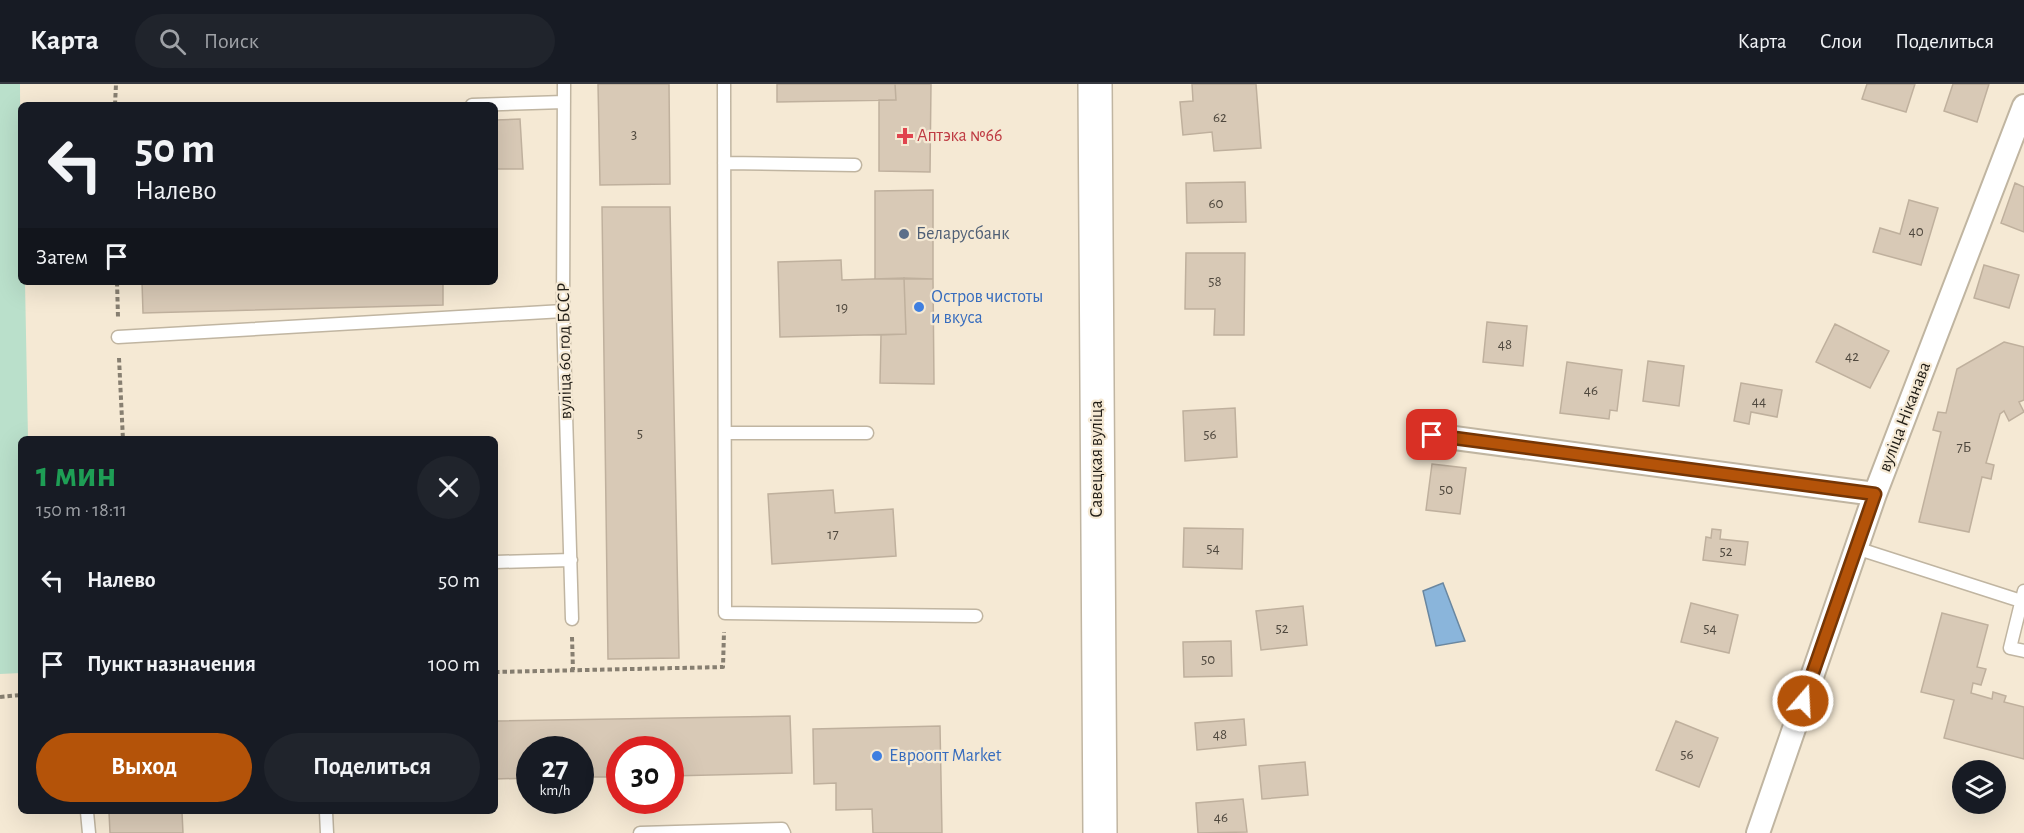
<!DOCTYPE html>
<html lang="ru">
<head>
<meta charset="utf-8">
<style>
	body { margin:0; font-family:"Alegreya Sans",sans-serif; background:#20242c; color:#f1f3f6; height:100vh; display:flex; flex-direction:column; font-size:22px; white-space:nowrap }
	* { box-sizing:border-box; margin:0 }
	p { font-size:20px; color:#9ea1a6 }
	.icon { flex:none; width:33px; height:33px; fill:none; stroke:currentColor; stroke-width:2; stroke-linecap:round; stroke-linejoin:round }
	.map { position:relative; flex:1; overflow:hidden }
	.drawer { position:absolute; left:18px; top:352px; width:480px; height:378px; display:flex; flex-direction:column; background:#171b24; border-radius:9px; box-shadow:0 6px 24px #0002 }
	.drawer>* { flex:none }
	.hud { position:absolute; left:18px; top:18px; width:480px; height:183px; border-radius:9px; box-shadow:0 6px 24px #0002; background:#171b24; color:#f1f3f6; overflow:hidden }
	.fabs { position:absolute; left:1952px; top:676px; display:grid; gap:12px }
	.fabs a { display:grid; place-items:center; width:54px; height:54px; border-radius:50%; background:#171b24; box-shadow:0 6px 24px #0002; font-size:30px }
	.speed { position:absolute; left:516px; top:652px; display:flex; gap:12px; font-size:30px; font-weight:700; text-align:center }
	.speed>* { display:grid; place-content:center; width:78px; height:78px; border-radius:50%; background:#171b24; box-shadow:0 6px 24px #0002; line-height:1 }
	.speed small { font-size:15px; font-weight:400 }
	.speed .limit { border:9px solid #d22; background:#fff; color:#111 }
	.pin { position:absolute; display:grid; place-items:center; width:51px; height:51px; color:#fff; margin:-26px; border-radius:12px; box-shadow:0 3px 9px #0006 }
	.me { position:absolute; width:66px; margin:-33px; rotate:19deg; stroke-linejoin:round; filter:drop-shadow(0 0 4px #0008) }
	.turn { display:flex; align-items:center; gap:21px; height:126px; padding:0 18px; font-size:27px }
	.turn .icon { width:78px; height:78px; stroke-width:2.5 }
	.turn b { display:block; font-size:42px; line-height:51px }
	.then { display:flex; align-items:center; height:57px; padding:0 18px; background:#0003; gap:12px; font-size:22px }
	.round { display:grid; place-items:center; flex:none; width:63px; height:63px; border-radius:32px; background:#20242c }
	.summary { display:flex; align-items:center; justify-content:space-between; height:102px; padding:0 18px }
	h1 { font-size:36px; font-weight:700; line-height:45px; color:#1e9e55 }
	.cta { display:flex; gap:12px; margin-top:auto; padding:12px 18px }
	.cta a { flex:1; height:69px; border-radius:36px; background:#b45309; color:#fff; font-size:24px; font-weight:700; line-height:69px; text-align:center }
	.cta a+a { background:#20242c; color:#f1f3f6 }
	ul { padding:0; list-style:none }
	li { display:flex; align-items:center; gap:18px; height:84px; padding:0 18px }
	li div { flex:1 }
	li b { display:block; font-size:22px }
	li em { font-style:normal }
	header { display:flex; align-items:center; gap:36px; box-sizing:border-box; height:84px; padding:0 30px; background:#171b24; border-bottom:2px solid #363941 }
	header strong { font-size:28px }
	nav { display:flex; gap:33px; margin-inline-start:auto; font-size:21px }
	.search { width:420px; height:54px; background:#20242c; display:flex; align-items:center; gap:15px; box-sizing:border-box; padding:0 21px; border-radius:33px; color:#9ea1a6; font-size:22px }
	.map>svg:first-child { display:block }
	.pitch { fill:#bae0cb }
	.water { fill:#8ab5db; stroke:#6a87a0; stroke-width:1.5 }
	.building { fill:#d8c9b6; stroke:#bfb09d; stroke-width:1.5 }
	.lines { fill:none; stroke-linecap:round; stroke-linejoin:round }
	.service-casing { stroke:#c0b5a1; stroke-width:15 }
	.minor-casing { stroke:#c0b5a1; stroke-width:26 }
	.secondary-casing { stroke:#c0b5a1; stroke-width:36 }
	.path { stroke:#877f71; stroke-width:4; stroke-dasharray:4.5 3; stroke-linecap:butt }
	.service { stroke:#fff; stroke-width:12 }
	.minor { stroke:#fff; stroke-width:22 }
	.secondary { stroke:#fff; stroke-width:33 }
	.route-casing { stroke:#753606; stroke-width:15 }
	.route { stroke:#b45309; stroke-width:10 }
	.health-dot { fill:#e0444e; stroke:#f5e9d4; stroke-width:2 }
	.service-dot { fill:#5c6f8a; stroke:#f5e9d4; stroke-width:2 }
	.shop-dot { fill:#3f7fe0; stroke:#f5e9d4; stroke-width:2 }
	.labels { text-anchor:middle; dominant-baseline:central; stroke-width:4.5; stroke-linejoin:round; paint-order:stroke }
	.number-label { font-size:15px; fill:#4f483e }
	.health-label { font-size:18px; fill:#be3a42; stroke:#f5e9d4; text-anchor:start }
	.service-label { font-size:18px; fill:#4e5e75; stroke:#f5e9d4; text-anchor:start }
	.shop-label { font-size:18px; fill:#366cbe; stroke:#f5e9d4; text-anchor:start }
	.street-label { font-size:18px; fill:#211d16; stroke:#f5e9d4 }
</style>
</head>
<body>
<header>
<strong>Карта</strong>
<div class="search"><svg class="icon" aria-label="search" viewBox="0 0 24 24"><circle cx="10" cy="10" r="6"/><path d="M15 15l6 6"/></svg>Поиск</div>
<nav><a>Карта</a><a>Слои</a><a>Поделиться</a></nav>
</header>
<div class="map">
<svg width="2024" height="749" viewBox="0 0 2024 749">
	<rect width="100%" height="100%" fill="#f5e9d4"/>
	<!-- pitch -->
	<path class="pitch" d="M0,0H20L21,198H25L28,355L21,356V589L0,590Z"/>
	<!-- water -->
	<path class="water" d="M1443,499L1465,557L1436,562L1423,507Z"/>
	<!-- building -->
	<path class="building" d="M598,0H669L670,100L600,101Z
		M777,0H895L896,16L777,18Z
		M895,0H931L930,88L879,87V16H896Z
		M1192,0H1256L1261,64L1214,67L1212,48L1183,51L1180,18L1193,17Z
		M1867,0H1915L1906,28L1862,15Z
		M1953,0H1989L1977,38L1944,27Z
		M520,35L523,85H495L496,36Z
		M1245,98L1246,138L1187,139L1186,99Z
		M2015,99L2024,103V148L2001,139Z
		M933,106V195H875V107Z
		M1909,116L1938,124L1921,181L1873,168L1880,144L1900,150Z
		M602,123H670L679,574L608,575Z
		M1186,169H1245L1244,251H1214L1215,225H1185Z
		M841,176L842,196L904,194L906,250L780,253L778,178Z
		M1984,181L2019,191L2009,224L1974,214Z
		M904,194L933,195L934,300L880,299L881,251L906,250Z
		M142,198H443V221L143,229Z
		M1487,238L1527,242L1523,282L1483,278Z
		M1835,240L1889,267L1870,304L1816,278Z
		M2004,258L2024,263V316L2019,318L2024,328L2009,337L2004,327L2000,330L1986,379L1994,381L1991,395L1982,393L1969,448L1919,438L1941,348L1933,346L1938,328L1946,329L1957,285Z
		M1648,277L1684,282L1679,322L1643,317Z
		M1567,278L1622,286L1617,327L1610,326L1609,335L1560,329Z
		M1741,299L1782,306L1777,333L1751,328L1749,340L1734,337Z
		M1235,324L1237,373L1185,377L1183,327Z
		M1432,380L1466,384L1460,430L1426,426Z
		M833,406L835,429L893,425L896,472L772,480L768,410Z
		M1184,444L1243,445L1242,485L1183,483Z
		M1712,445L1721,446L1720,455L1748,458L1745,481L1703,476L1706,453L1711,454Z
		M1691,519L1738,531L1729,569L1681,558Z
		M1303,522L1307,561L1261,566L1256,527Z
		M1942,529L1988,541L1977,583L1986,585L1981,601L1973,599L1971,609L1992,615L1993,608L2006,612L2004,618L2024,623V675L1944,654L1954,616L1921,608Z
		M1231,557L1232,592L1184,593L1183,558Z
		M790,632L792,689L670,692V666H620V693H580V666H530V694L495,695V637Z
		M1244,635L1246,661L1197,666L1195,639Z
		M1676,637L1718,654L1699,703L1656,686Z
		M940,642L942,749H873L872,725L836,726V699L814,700L813,645Z
		M1305,678L1308,711L1262,715L1259,682Z
		M1243,715L1247,748L1198,749L1196,719Z
		M109,728H182L183,749H110Z"/>
	<g class="lines">
		<!-- service casing -->
		<g class="service-casing">
			<path id="service" d="M564,0L563,227L572,535
				M724,0L725,529L976,532
				M472,21L564,18
				M724,79L855,81
				M118,253L563,227
				M725,349H867
				M1856,464L2021,517
				M495,478L571,476
				M2024,507L2010,564L2024,567
				M87,728L89,749
				M326,728L327,749
				M640,749L782,745L784,749"/>
		</g>
		<!-- minor casing -->
		<g class="minor-casing">
			<path id="minor" d="M1432,351L1875,410
				M1758,749L1875,410L2024,22"/>
		</g>
		<!-- secondary casing -->
		<g class="secondary-casing">
			<path id="secondary" d="M1095,0L1100,749"/>
		</g>
		<!-- path -->
		<path class="path" d="M115,21L116,0
			M117,198L118,233
			M119,274L123,356
			M572,553L573,586
			M495,588L723,583L724,548
			M0,613L21,611"/>
		<!-- service -->
		<use href="#service" class="service"/>
		<!-- minor -->
		<use href="#minor" class="minor"/>
		<!-- secondary -->
		<use href="#secondary" class="secondary"/>
	</g>
	<g class="lines">
		<!-- route casing -->
		<g class="route-casing">
			<path id="route" d="M1432,351L1875,410L1803,617"/>
		</g>
		<!-- route -->
		<use href="#route" class="route"/>
	</g>
	<!-- markers -->
	<path class="health-dot" d="M902 43h6v6h6v6h-6v6h-6v-6h-6v-6h6z"/>
	<circle class="service-dot" cx="904" cy="150" r="6"/>
	<g class="shop-dot">
		<circle cx="919" cy="223" r="6"/>
		<circle cx="877" cy="672" r="6"/>
	</g>
	<g class="labels">
		<!-- number labels -->
		<g class="number-label">
			<text x="1220" y="33">62</text>
			<text x="634" y="50">3</text>
			<text x="1216" y="119">60</text>
			<text x="1916" y="147">40</text>
			<text x="1215" y="197">58</text>
			<text x="842" y="223">19</text>
			<text x="1505" y="260">48</text>
			<text x="1852" y="272">42</text>
			<text x="1591" y="306">46</text>
			<text x="1759" y="317">44</text>
			<text x="640" y="349">5</text>
			<text x="1210" y="350">56</text>
			<text x="1964" y="363">7Б</text>
			<text x="1446" y="405">50</text>
			<text x="833" y="450">17</text>
			<text x="1213" y="464">54</text>
			<text x="1726" y="467">52</text>
			<text x="1282" y="544">52</text>
			<text x="1710" y="544">54</text>
			<text x="1208" y="575">50</text>
			<text x="1220" y="650">48</text>
			<text x="1687" y="670">56</text>
			<text x="1221" y="733">46</text>
		</g>
		<!-- health labels -->
		<g class="health-label">
			<text x="917" y="52">Аптэка №66</text>
		</g>
		<!-- service labels -->
		<g class="service-label">
			<text x="916" y="150">Беларусбанк</text>
		</g>
		<!-- shop labels -->
		<g class="shop-label">
			<text x="931" y="213">Остров чистоты<tspan x="931" dy="21">и вкуса</tspan></text>
			<text x="889" y="672">Евроопт Market</text>
		</g>
		<!-- street labels -->
		<g class="street-label">
			<text transform="translate(565 267) rotate(-91)">вуліца 60 год БССР</text>
			<text transform="translate(1905 333) rotate(-69)">вуліца Ніканава</text>
			<text transform="translate(1097 375) rotate(-90)">Савецкая вуліца</text>
		</g>
	</g>
</svg>
<div class="fabs">
<a><svg class="icon" aria-label="layers" viewBox="0 0 24 24"><path d="M12 4l9 5-9 5-9-5zM3 14l9 5 9-5"/></svg></a>
</div>
<div class="speed"><div>27<small>km/h</small></div><div class="limit">30</div></div>
<div class="pin" style="left:1432px;top:351px;background:#d93025"><svg class="icon" aria-label="arrive" viewBox="0 0 24 24"><path d="M6 21V4h12l-3 4 3 4H6"/></svg></div>
<svg class="me" style="left:1803px;top:617px" viewBox="-20 -20 40 40"><circle r="17" fill="#b45309" stroke="#fff" stroke-width="3"/><path d="M0-11L8 9 0 5-8 9z" fill="#fff"/></svg>
<div class="hud">
<div class="turn"><svg class="icon" aria-label="left" viewBox="0 0 24 24"><path d="M17 20v-9H6M10 6l-5 5 5 5"/></svg><div><b>50 m</b>Налево</div></div>
<div class="then">Затем<svg class="icon" aria-label="arrive" viewBox="0 0 24 24"><path d="M6 21V4h12l-3 4 3 4H6"/></svg></div>
</div>
<section class="drawer">
<div class="summary"><div><h1>1 мин</h1><p>150 m · 18:11</p></div><a class="round"><svg class="icon" aria-label="close" viewBox="0 0 24 24"><path d="M6 6l12 12M18 6L6 18"/></svg></a></div>
<ul>
<li><svg class="icon" aria-label="left" viewBox="0 0 24 24"><path d="M17 20v-9H6M10 6l-5 5 5 5"/></svg><div><b>Налево</b></div><em>50 m</em></li>
<li><svg class="icon" aria-label="arrive" viewBox="0 0 24 24"><path d="M6 21V4h12l-3 4 3 4H6"/></svg><div><b>Пункт назначения</b></div><em>100 m</em></li>
</ul>
<div class="cta"><a>Выход</a><a>Поделиться</a></div>
</section>
</div>
</body>
</html>
